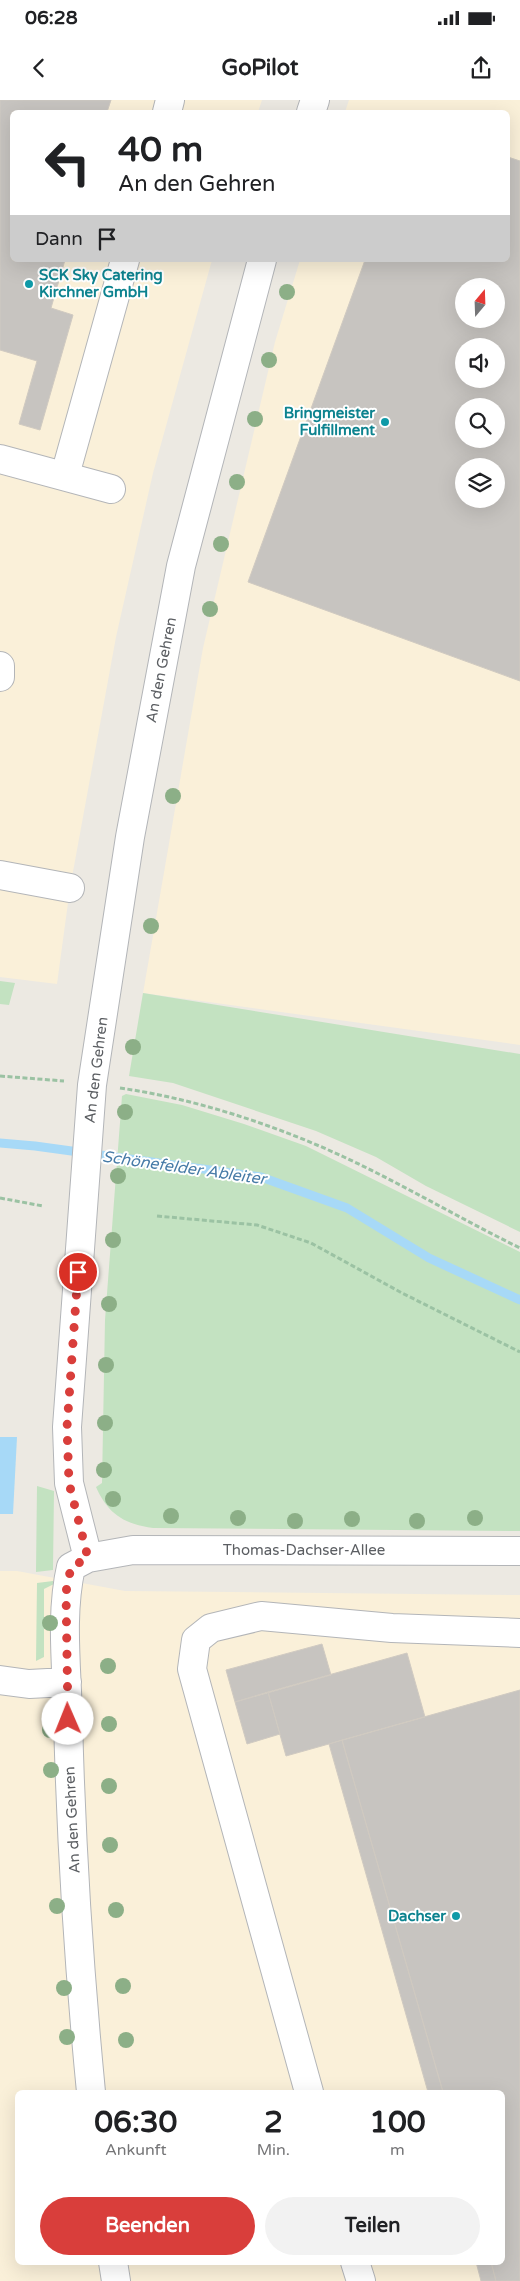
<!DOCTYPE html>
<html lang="de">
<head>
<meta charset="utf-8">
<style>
	body { margin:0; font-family:"Varela Round",sans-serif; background:#f2f2f2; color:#202124; height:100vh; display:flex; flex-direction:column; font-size:19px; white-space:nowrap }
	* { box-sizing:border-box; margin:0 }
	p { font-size:16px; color:#757577 }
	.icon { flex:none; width:28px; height:28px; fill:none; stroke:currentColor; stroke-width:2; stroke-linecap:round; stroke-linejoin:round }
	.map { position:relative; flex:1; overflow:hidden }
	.panel { position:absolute; left:15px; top:1990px; width:490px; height:175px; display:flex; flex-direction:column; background:#fff; border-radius:8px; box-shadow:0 5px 20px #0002 }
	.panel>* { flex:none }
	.hud { position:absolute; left:10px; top:10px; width:500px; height:152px; border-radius:8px; box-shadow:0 5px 20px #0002; background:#fff; color:#202124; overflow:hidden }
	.needle { width:32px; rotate:19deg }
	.buttons { position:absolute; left:455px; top:178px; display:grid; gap:10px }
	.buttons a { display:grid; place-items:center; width:50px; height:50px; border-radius:50%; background:#fff; box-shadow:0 5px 20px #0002; font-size:25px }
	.pin { position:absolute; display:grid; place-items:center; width:42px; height:42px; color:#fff; margin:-21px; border:2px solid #fff; border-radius:50%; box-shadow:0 1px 5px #0007 }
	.me { position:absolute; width:55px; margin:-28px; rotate:359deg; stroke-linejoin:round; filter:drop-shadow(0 0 4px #0008) }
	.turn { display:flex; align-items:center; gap:18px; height:105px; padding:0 25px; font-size:22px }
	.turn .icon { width:65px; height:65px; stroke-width:2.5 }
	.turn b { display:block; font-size:35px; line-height:42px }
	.then { display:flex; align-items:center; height:48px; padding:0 25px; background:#0003; gap:10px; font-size:19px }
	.eta { display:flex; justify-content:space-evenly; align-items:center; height:85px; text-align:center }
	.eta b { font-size:30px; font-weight:700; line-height:35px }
	.primary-button { display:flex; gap:10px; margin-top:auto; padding:10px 25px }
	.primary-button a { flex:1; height:58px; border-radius:30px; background:#d93e3b; color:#fff; font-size:20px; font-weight:700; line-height:58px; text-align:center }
	.primary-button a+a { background:#f2f2f2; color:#202124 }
	.status { display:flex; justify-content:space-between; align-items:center; height:35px; padding:0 25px; background:#fff; direction:ltr }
	.status svg { height:14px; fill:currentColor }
	header { display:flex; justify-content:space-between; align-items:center; height:65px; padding:0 25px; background:#fff; font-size:22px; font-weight:700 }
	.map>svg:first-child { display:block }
	.commercial { fill:#faf0d9; fill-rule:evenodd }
	.green { fill:#c3e2c1 }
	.water { fill:#a7d9f7 }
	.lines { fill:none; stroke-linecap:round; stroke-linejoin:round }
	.stream { stroke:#a7d9f7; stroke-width:9 }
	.building { fill:#c7c4c0; stroke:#d0cac1; fill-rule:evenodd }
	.minor-casing { stroke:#b3b5b8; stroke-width:30 }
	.path { stroke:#9bc2a3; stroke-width:3; stroke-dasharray:5 2.5; stroke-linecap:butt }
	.minor { stroke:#fff; stroke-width:28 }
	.tree { fill:#8caf87 }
	.route { stroke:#d93e3b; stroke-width:9; stroke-dasharray:0 16.2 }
	.culture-dot { fill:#0f9aa8; stroke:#fff; stroke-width:2 }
	.labels { text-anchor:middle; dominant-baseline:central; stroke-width:4; stroke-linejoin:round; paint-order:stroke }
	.culture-label { font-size:15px; font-weight:bold; fill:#0d838f; stroke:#fff; text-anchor:end }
	.street-label { font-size:15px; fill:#5b5e62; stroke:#fff }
	.water-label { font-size:16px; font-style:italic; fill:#477ba7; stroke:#fff }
</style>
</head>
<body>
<div class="status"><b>06:28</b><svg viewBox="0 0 49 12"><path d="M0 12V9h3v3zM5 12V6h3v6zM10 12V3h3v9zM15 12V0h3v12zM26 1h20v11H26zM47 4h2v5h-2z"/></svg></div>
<header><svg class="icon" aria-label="back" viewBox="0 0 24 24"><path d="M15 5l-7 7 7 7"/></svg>GoPilot<svg class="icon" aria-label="share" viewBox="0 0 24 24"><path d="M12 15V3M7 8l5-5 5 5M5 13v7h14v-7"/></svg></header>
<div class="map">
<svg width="520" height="2181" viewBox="0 0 520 2181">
	<rect width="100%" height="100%" fill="#ece9e2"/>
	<!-- commercial -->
	<path class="commercial" d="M0,0H262L258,12H12V160H212L153,373L116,537L70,788L57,884L0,877Z
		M349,0H520V945L143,893L203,548L275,242L300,160H508V12H345ZM464,186H496V219H464ZM464,246H496V279H464ZM464,306H496V339H464ZM464,366H496V399H464Z
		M0,1471H17L125,1491L520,1495V2181H0ZM18,1992H502V2162H18Z"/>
	<!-- green -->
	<path class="green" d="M0,881L15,883L9,905L0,904Z
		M143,893L520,954V1132L426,1086L376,1057L316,1031L173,983L129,976Z
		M126,994L182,1005L244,1024L306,1046L520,1152V1431L153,1428C124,1424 108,1414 96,1387L102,1383L105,1220L122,996Z
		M37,1386L54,1391L53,1470L36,1472Z
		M53,1481L54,1484L44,1489V1557L36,1561L37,1483Z"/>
	<!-- water -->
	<path class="water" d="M0,1337H17L13,1414H0Z"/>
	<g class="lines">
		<!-- stream -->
		<path class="stream" d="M0,1043L35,1046L261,1077L347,1108L429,1158L520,1200"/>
	</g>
	<!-- building -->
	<path class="building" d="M0,0H111L107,12H12V160H65L51,208L73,215L40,330L19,324L37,261L0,250Z
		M508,57L520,61V581L248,482L365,160H508ZM464,186H496V219H464ZM464,246H496V279H464ZM464,306H496V339H464ZM464,366H496V399H464Z
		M322,1544L331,1575L235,1602L226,1570Z
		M407,1553L425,1617L286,1656L268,1592Z
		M520,1590V2181H496L491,2162H502V1992H443L342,1640Z
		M268,1592L280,1634L247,1644L235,1602Z
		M342,1640L443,1992H428L329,1644Z
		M476,2162H491L496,2181H481Z"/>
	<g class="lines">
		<!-- minor casing -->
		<g class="minor-casing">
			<path id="minor" d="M167,12L170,0
				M311,12L315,0
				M0,359L111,389
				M65,375L125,160
				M0,566V577
				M0,775L70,788
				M88,1458L69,1383L67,1327L92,985L130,737L181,466L262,160
				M0,1580L29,1584L67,1582
				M91,1992C79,1868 71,1743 68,1618C67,1569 60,1515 71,1467L88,1458L133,1450L520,1451
				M309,1992L192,1569L196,1540L211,1528L261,1516L392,1528L520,1533
				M113,2162L116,2181
				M355,2162L361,2181"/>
		</g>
		<!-- path -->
		<path class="path" d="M0,976L64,981
			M120,988C196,999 275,1025 344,1057C404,1085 461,1119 520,1148
			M0,1098L43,1106
			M157,1116L257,1125L311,1143L402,1193L520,1252"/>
		<!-- minor -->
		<use href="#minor" class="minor"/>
	</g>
	<!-- trees -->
	<g class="tree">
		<circle cx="287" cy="192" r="8"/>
		<circle cx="269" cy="260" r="8"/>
		<circle cx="255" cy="319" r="8"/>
		<circle cx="237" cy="382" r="8"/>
		<circle cx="221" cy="444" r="8"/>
		<circle cx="210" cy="509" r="8"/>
		<circle cx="173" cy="696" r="8"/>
		<circle cx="151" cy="826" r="8"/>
		<circle cx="133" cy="947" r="8"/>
		<circle cx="125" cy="1012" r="8"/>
		<circle cx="118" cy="1076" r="8"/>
		<circle cx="113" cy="1140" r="8"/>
		<circle cx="109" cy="1204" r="8"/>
		<circle cx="106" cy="1265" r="8"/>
		<circle cx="105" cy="1323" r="8"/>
		<circle cx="104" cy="1370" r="8"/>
		<circle cx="113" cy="1399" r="8"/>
		<circle cx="171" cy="1416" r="8"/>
		<circle cx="238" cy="1418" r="8"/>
		<circle cx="475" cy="1418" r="8"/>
		<circle cx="352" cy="1419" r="8"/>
		<circle cx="295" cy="1421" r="8"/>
		<circle cx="417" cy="1421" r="8"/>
		<circle cx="50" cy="1523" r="8"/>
		<circle cx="108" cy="1566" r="8"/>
		<circle cx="109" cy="1624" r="8"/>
		<circle cx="50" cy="1630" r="8"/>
		<circle cx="51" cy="1670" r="8"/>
		<circle cx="109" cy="1686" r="8"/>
		<circle cx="110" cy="1745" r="8"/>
		<circle cx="57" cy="1806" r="8"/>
		<circle cx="116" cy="1810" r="8"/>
		<circle cx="123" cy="1886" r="8"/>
		<circle cx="64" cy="1888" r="8"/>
		<circle cx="67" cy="1937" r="8"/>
		<circle cx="126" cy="1940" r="8"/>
	</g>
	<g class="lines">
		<!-- route -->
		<path class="route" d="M68,1619L66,1492L71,1467L88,1458L69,1383L67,1327L78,1172"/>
	</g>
	<!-- markers -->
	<g class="culture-dot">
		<circle cx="29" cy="184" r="5"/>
		<circle cx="385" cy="322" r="5"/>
		<circle cx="456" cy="1816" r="5"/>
	</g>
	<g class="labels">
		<!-- culture labels -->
		<g class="culture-label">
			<text x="39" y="175" text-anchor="start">SCK Sky Catering<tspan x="39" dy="17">Kirchner GmbH</tspan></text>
			<text x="375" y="313">Bringmeister<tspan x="375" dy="17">Fulfillment</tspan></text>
			<text x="446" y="1816">Dachser</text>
		</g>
		<!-- street labels -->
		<g class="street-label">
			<text transform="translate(161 570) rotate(-79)">An den Gehren</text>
			<text transform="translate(96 970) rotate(-83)">An den Gehren</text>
			<text x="304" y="1450">Thomas-Dachser-Allee</text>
			<text transform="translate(72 1720) rotate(-93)">An den Gehren</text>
		</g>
		<!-- water labels -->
		<g class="water-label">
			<text transform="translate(184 1068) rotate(8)">Schönefelder Ableiter</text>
		</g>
	</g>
</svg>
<div class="buttons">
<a><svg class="needle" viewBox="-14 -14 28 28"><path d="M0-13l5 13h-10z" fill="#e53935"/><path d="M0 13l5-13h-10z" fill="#757577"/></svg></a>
<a><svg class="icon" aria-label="sound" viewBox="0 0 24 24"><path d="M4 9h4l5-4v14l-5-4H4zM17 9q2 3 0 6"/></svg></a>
<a><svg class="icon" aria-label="search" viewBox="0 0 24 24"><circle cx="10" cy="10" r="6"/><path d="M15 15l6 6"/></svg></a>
<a><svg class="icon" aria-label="layers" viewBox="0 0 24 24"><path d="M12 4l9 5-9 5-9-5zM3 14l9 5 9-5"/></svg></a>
</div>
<div class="pin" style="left:78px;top:1172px;background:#d93025"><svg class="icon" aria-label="arrive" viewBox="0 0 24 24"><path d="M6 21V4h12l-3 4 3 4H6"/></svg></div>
<svg class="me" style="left:68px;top:1619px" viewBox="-20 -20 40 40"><circle r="19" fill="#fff"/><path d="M0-13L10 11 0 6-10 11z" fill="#d93e3b"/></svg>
<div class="hud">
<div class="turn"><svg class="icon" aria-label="left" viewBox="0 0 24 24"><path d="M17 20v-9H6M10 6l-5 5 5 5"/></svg><div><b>40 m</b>An den Gehren</div></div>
<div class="then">Dann<svg class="icon" aria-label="arrive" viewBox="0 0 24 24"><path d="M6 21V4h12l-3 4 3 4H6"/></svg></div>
</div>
<section class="panel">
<div class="eta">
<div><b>06:30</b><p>Ankunft</p></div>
<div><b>2</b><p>Min.</p></div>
<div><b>100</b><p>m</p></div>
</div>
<div class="primary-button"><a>Beenden</a><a>Teilen</a></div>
</section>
</div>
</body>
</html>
